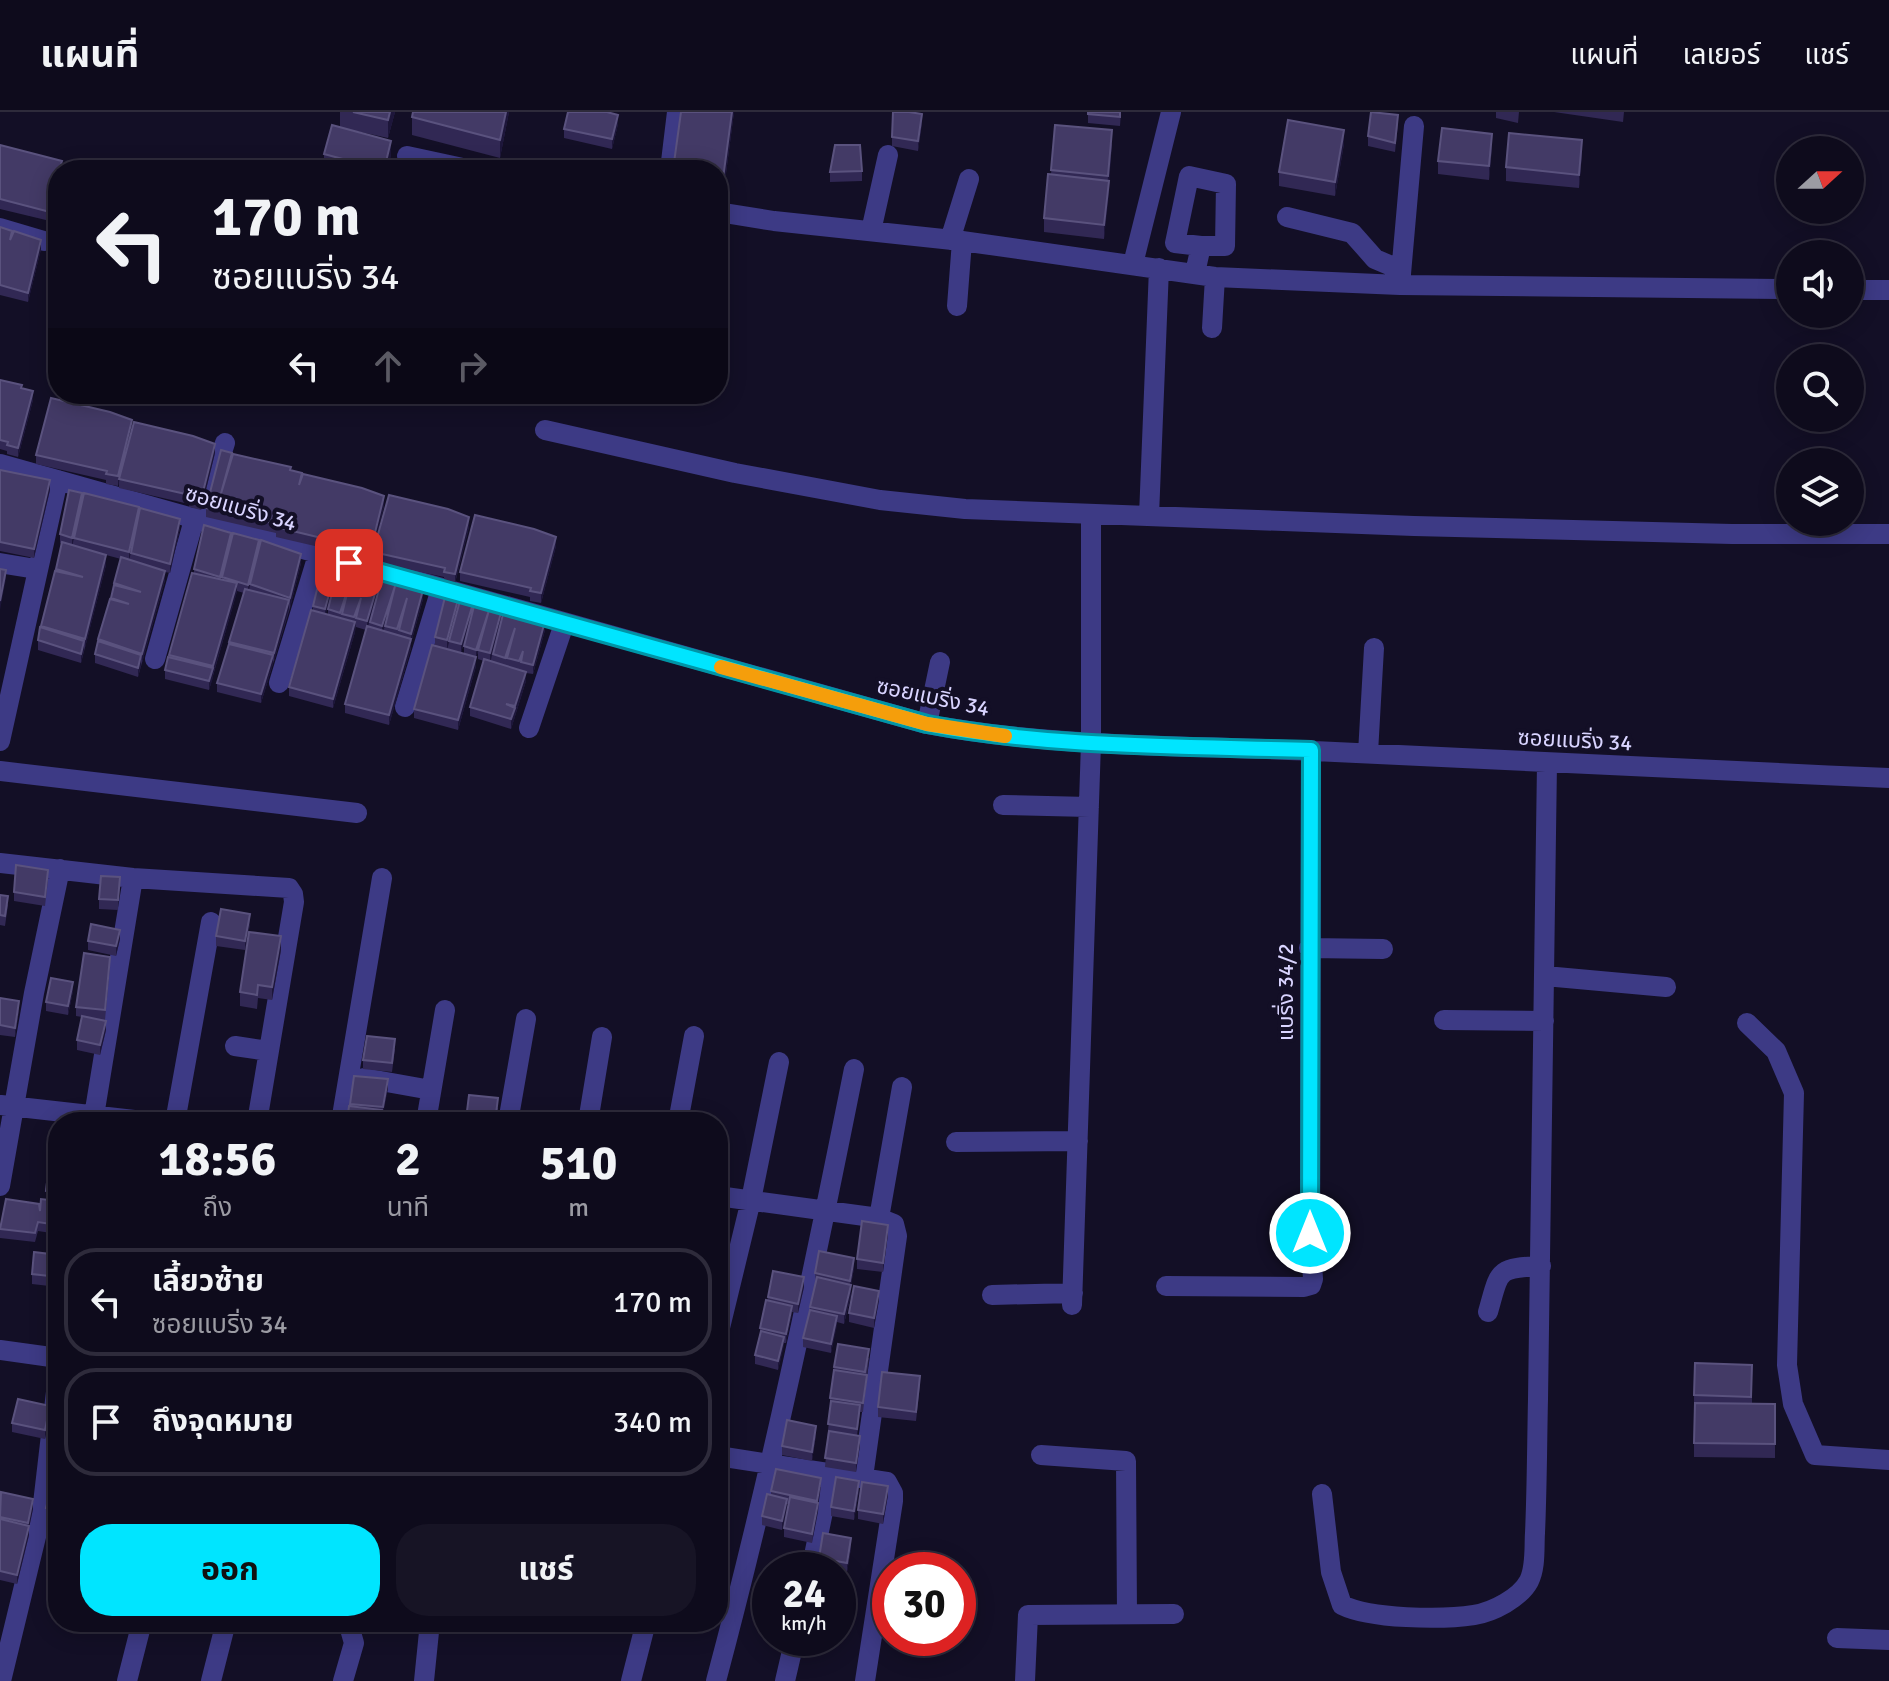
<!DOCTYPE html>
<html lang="th">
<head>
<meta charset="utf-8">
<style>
	body { margin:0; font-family:Signika,"Noto Sans Thai",sans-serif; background:#171425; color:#f1f3f6; height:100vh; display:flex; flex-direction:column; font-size:30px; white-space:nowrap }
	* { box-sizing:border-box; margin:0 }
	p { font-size:26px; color:#9b9ba3 }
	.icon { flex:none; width:44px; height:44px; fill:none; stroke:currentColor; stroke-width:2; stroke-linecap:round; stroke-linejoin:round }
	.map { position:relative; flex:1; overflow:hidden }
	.side { position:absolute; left:48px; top:1000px; width:680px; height:520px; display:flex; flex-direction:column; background:#0e0b1c; border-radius:32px; box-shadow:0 4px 20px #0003,0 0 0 2px #2e2b3b }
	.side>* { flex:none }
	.top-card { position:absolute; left:48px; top:48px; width:680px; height:244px; border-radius:32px; box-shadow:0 4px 20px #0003,0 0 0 2px #2e2b3b; background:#0e0b1c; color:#f1f3f6; overflow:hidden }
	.needle { width:52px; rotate:69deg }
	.fabs { position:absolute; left:1776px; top:24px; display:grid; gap:16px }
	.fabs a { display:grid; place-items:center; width:88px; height:88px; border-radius:50%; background:#0e0b1c; box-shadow:0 4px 20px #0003,0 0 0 2px #2e2b3b; font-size:40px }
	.speed { position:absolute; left:752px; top:1440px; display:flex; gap:16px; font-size:40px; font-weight:700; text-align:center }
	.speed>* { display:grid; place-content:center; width:104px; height:104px; border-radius:50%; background:#0e0b1c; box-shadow:0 4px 20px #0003,0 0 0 2px #2e2b3b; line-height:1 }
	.speed small { font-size:20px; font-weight:400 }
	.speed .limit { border:12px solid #d22; background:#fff; color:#111 }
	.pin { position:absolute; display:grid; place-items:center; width:68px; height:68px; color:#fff; margin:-34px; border-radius:16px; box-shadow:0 4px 12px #0006 }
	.me { position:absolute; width:88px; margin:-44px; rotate:0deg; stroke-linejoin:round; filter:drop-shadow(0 0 6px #0008) }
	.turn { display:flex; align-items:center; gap:28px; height:168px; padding:0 32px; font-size:36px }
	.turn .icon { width:104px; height:104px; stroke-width:2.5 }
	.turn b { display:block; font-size:56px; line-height:68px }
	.lanes { display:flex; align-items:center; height:76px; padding:0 32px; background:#0003; justify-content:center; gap:40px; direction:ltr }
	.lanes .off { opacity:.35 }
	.eta { display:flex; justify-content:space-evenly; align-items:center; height:136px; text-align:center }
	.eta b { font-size:48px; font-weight:700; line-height:56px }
	.button { display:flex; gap:16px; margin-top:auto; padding:16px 32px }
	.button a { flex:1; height:92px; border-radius:32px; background:#00e5ff; color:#111; font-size:32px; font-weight:700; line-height:92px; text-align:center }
	.button a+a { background:#171425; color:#f1f3f6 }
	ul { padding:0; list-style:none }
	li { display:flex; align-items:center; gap:24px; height:108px; margin:0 16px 12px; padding:0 16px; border:4px solid #2e2b3b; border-radius:32px }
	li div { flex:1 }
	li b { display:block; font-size:30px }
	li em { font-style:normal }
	header { display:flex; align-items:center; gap:48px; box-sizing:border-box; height:112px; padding:0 40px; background:#0e0b1c; border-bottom:2px solid #2e2b3b }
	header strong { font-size:38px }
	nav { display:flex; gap:44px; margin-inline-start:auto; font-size:28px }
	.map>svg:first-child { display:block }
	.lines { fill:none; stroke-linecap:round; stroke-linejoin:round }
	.minor { stroke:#3d3a85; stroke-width:20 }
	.wall { fill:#312854; fill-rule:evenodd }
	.shaded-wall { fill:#1d163a }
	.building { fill:#433a66; stroke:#5a527e; stroke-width:2 }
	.route-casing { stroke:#0095a6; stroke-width:20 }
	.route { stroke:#00e5ff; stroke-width:14 }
	.slow { stroke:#f59e0b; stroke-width:14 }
	.labels { text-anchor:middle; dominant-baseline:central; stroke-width:8; stroke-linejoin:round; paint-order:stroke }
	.street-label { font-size:22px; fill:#d9d4ff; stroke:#130f26 }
</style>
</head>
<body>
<header>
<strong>แผนที่</strong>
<nav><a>แผนที่</a><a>เลเยอร์</a><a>แชร์</a></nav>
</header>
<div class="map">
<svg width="1889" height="1569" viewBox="0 0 1889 1569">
	<rect width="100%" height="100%" fill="#130f26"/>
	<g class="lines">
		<!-- minor -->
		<path class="minor" d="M407,44L472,58
			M670,58L677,0
			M718,100L774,109L962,129L1215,165L1400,173L1790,177
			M1287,105L1352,121L1375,147L1401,158
			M0,116L44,129
			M871,119L888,43
			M950,128L969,67
			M1133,152L1171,0
			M1195,161L1201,134L1175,131L1189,64L1226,72L1225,134H1201
			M1400,173L1414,14
			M1850,178H1889
			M957,194L962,129
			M1212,216L1215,165
			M545,318L735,361L880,388L965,397L1414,414L1732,422H1889
			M0,352L927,612C1054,636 1185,633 1314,639C1505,647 1697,658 1889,666
			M1149,404L1159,156
			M200,410L225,331
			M0,451L36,457
			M155,547L194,408
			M279,571L318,443
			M405,595L441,477
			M927,612L940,550
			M529,616L564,512
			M0,629L58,368
			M1368,641L1374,536
			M0,659L357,701
			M1003,693L1089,695
			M0,751L133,766L289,776L293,782L294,790L257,1010
			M1309,836L1383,837
			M1545,864L1666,875
			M1444,908L1544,909
			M1747,911L1776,939L1794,981L1787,1253L1793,1292L1815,1343L1889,1348
			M235,934L268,939
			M364,966L431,978
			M1,993L152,1010
			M93,1010L133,766
			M175,1010L211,810
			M341,1010L382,766
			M426,1010L445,898
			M508,1010L526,907
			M588,1010L602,925
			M678,1010L694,924
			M956,1030L1078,1029
			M0,1074L34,881L60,757
			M718,1084L879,1106L894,1112L897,1124L863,1365
			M879,1106L902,975
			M1166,1174L1304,1175L1311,1173L1313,1167L1310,1121L1311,638
			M992,1183L1073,1181
			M1072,1193L1091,631V403
			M1488,1200C1500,1158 1496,1156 1541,1154
			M718,1224L751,1088L779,950
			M0,1238L58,1246
			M1041,1343L1126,1349L1127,1502
			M718,1344L887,1370L893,1381V1389L865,1569
			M1322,1382L1331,1460L1342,1493C1370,1507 1442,1508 1474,1503C1493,1500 1520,1486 1529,1469C1536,1455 1534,1436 1535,1421C1537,1376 1537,1332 1538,1287C1543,1075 1545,863 1547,651
			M811,1458L831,1361
			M1837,1526L1889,1528
			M1,1569L42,1400L58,1263
			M127,1569L142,1510
			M211,1569L226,1510
			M343,1569L354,1531L348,1510
			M424,1569L430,1510
			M631,1569L646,1510
			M716,1569C770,1367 813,1162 854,957
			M785,1569L795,1526
			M1025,1569L1028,1503L1174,1502"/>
	</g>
	<!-- wall -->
	<path class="wall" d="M340,0H395L388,26L356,19L391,42L388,58H333L324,56V42L340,15Z
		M509,0L500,46L412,23V5Z
		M734,0L722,92L718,91V58Z
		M1088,0H1121L1120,14L1088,11Z
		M1496,0H1519L1518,11L1496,6Z
		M1554,0H1624L1623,10Z
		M922,11L918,39L892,34V25Z
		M618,12L612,37L564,26V17Z
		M1398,12L1395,40L1368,34V24Z
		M1055,13L1112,32L1104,127L1044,120V106L1051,62Z
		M1344,32L1335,84L1279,74V60Z
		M0,33L62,49L50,109L0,97Z
		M1492,35L1489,68L1438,62V49Z
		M1582,42L1579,76L1506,69V55Z
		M862,59V69L830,70V60Z
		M0,115L12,123L41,137L28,190L0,183Z
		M0,268L22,276L33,288L18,345L7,342V339L0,337Z
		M132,317L215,341L201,398L189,395V392L119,376V367L118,374L106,372V368L36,352V343Z
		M232,348L291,358L302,366L384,394L370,450L358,448V444L276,425V421L206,405V396Z
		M0,358L50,378L34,446L0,439Z
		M82,390L139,403L180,416L170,461L165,460V468L138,565L95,551V542L111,487L121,447L106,443V453L81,551L38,538V528L62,432L60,431V422Z
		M469,415L455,471L444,469V465L373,450V440Z
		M231,429L259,435L301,451L290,496L261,591L217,580V571L244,481L237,479L209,578L165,567V558L194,461V457Z
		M556,434L541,491L530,489V485L460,469V460Z
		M324,449L326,502H328V497L380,472L423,487L411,531V536L389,613L345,601V592L366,518L356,515V509L355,520L333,596L289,584V575L313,498V494Z
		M459,491L474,497L545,518L533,562L526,561V569L511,617L470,604V595L484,549L478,547V539L476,546V554L458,618L414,606V597L435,534V525ZM472,502L464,534V542L461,541Z
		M120,765L118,798L99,797V787Z
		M48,768L45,794L14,789V780Z
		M0,783L8,793L5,814L0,813Z
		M250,812L245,838L216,834V824Z
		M120,827L116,844L88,838V829Z
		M281,838L272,888L258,886L257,897L240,894V880Z
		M110,854L105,908L91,906L106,918L100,943L77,938V928L82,905L76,904V895Z
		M73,879L68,903L46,899V890Z
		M0,886L19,898L15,925L0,923Z
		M395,937L392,960L363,957V948Z
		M354,964L388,976L381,1010H347Z
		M469,983L498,996L496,1010H466Z
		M58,1037V1122L38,1119L35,1130L0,1126V1117L40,1099L46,1087V1079Z
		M888,1122L883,1160L857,1157V1147Z
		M58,1143V1175L32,1172V1162Z
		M854,1156L851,1173V1183L844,1212L837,1210L831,1241L803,1235V1226L816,1171L815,1161Z
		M804,1175L798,1201L792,1200L786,1231H784L778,1258L755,1252V1243L760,1223V1216L768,1185Z
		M879,1188L874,1216L849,1210V1201Z
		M869,1246L863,1300H860L857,1324L860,1333L856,1360L825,1355L830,1295V1286L834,1255Z
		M1752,1253V1292H1775V1346L1694,1345V1283Z
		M920,1273L916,1309L878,1305V1295Z
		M50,1303L45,1327L12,1320V1311Z
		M816,1323L812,1349L782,1343V1334Z
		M58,1374V1408L46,1406V1396Z
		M821,1375L812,1431L784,1425V1416L789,1392H787L782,1418L762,1413V1404L771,1383V1379Z
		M859,1379L854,1408L831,1404V1395Z
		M888,1383L883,1412L858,1407V1398Z
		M0,1385L33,1397L29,1416V1423L17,1472L0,1468Z
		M851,1436L847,1460L819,1456V1446Z"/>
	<!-- shaded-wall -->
	<path class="shaded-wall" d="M390,0H395L388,26V8Z
		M506,0H509L500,46V28Z
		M732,0H734L722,92V74Z
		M922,2V11L918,39V29Z
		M618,3V12L612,37V27Z
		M1112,18L1109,83L1104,127V113Z
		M1344,18V32L1335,84V70Z
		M1492,22V35L1489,68V54Z
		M1582,28V42L1579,76V63Z
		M391,29V42L388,58H384Z
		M58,65V74L50,109V100Z
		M41,128V137L28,190V181Z
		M33,279V288L18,345V336Z
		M132,308V317L118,374V364Z
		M215,332V341L201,398V388Z
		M50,368V378L34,446V437Z
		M82,381V390L72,435V426Z
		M384,384V394L370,450V441Z
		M139,395V405L129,449V440Z
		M469,405V415L455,471V462Z
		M180,407V416L170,461V452Z
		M231,421V430L220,474V465Z
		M556,425V434L541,491V481Z
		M259,428V437L248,482V473Z
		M301,442V451L290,496V486Z
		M106,443V453L85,536V527Z
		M337,453V462L325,506V497Z
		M6,458V467L0,498V489Z
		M165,459V468L142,551V542Z
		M380,465V474L367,518V509Z
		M237,471V480L213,563V554Z
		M395,474V483L382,523V514Z
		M423,478V487L411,531V536L389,613V603L411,528V522Z
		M459,484V493L447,538V528Z
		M289,488V497L274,550V541Z
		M474,488V497L461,541V532Z
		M502,497V507L490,551V541Z
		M489,498V507L476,546V554L458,618V608L476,546V538Z
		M545,509V518L533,562V553Z
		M355,510V520L333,596V587Z
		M84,529V538L81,551V542Z
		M141,543V553L138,565V556Z
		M273,543V552L261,591V582Z
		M213,556V566L209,578V569Z
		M526,560V569L515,604V594Z
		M515,596V605L511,617V607Z
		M250,802V812L245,838V829Z
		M120,818V827L116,844V834Z
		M281,824V838L272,888V875Z
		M73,870V879L68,903V894Z
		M19,889V898L15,925V916Z
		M106,909V918L100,943V933Z
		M388,967V976L383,1004V995Z
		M888,1113V1122L883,1160V1151Z
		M854,1146V1156L850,1178V1169Z
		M804,1165V1175L798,1201V1192Z
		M851,1173V1183L844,1212V1202Z
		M879,1179V1188L874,1216V1206Z
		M792,1194V1203L786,1231V1222Z
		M837,1204V1214L831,1241V1232Z
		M784,1225V1234L778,1258V1249Z
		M50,1294V1303L45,1327V1318Z
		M816,1314V1323L812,1349V1340Z
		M860,1324V1333L856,1360V1351Z
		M821,1366L818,1400L812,1431L817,1389Z
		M859,1369V1379L854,1408V1399Z
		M888,1374V1383L883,1412V1402Z
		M33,1387V1397L29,1416V1423L17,1472V1463L28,1418V1411Z
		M787,1387V1396L782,1418V1409Z
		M851,1426V1436L847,1460V1451Z"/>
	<!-- building -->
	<path class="building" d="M353,0H390L388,8Z
		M413,0H506L500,28L412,5Z
		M568,0H607L618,3L612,27L564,17Z
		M681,0H732L722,74L718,73V58H673Z
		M893,0H909L922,2L918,29L892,25Z
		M1088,0H1120V5L1088,2Z
		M1371,0L1398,3L1395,31L1368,24Z
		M1288,8L1344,18L1335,70L1279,60Z
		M332,13L391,29L384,58L324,42Z
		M1055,13L1112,18L1108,64L1051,58Z
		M1442,16L1492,22L1489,54L1438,49Z
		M1509,21L1582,28L1579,63L1506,55Z
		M0,33L62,49L59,58H58V65L50,100L0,87Z
		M835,33H860L862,59L830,60Z
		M1048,62L1109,69L1104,113L1044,106Z
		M0,115L12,119L10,128L14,119L41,128L28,181L0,173Z
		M0,268L22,273L21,276L33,279L18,336L7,333L8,330L0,328Z
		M51,286L110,300L132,308L118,364L106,362L107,359L36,343Z
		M134,310L193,324L215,332L201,388L189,386L190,383L119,367Z
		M221,338L232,341L220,385L233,342L291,355L290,358L302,361L299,373L303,362L362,376L384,384L370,441L358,439L359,435L276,415L277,412L206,396Z
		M0,358L50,368L34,437L0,430Z
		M69,378L82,381L72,426L60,422Z
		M84,381L139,395L129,440L74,426Z
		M389,383L448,397L469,405L455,462L444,460L445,456L373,440Z
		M140,396L180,407L170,452L131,441Z
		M475,403L534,417L556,425L541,481L530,479L531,476L460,460Z
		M204,413L231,421L220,465L194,457Z
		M233,421L259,428L248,473L222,465Z
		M261,428L301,442L290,486L250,472Z
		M62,430L106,443L85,527L41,514L55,459L83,465L56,457Z
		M121,445L165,459L142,542L98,527L110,487L129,492L111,486L114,473L141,480L114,471Z
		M324,449L337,453L325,497L313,494Z
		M339,453L380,465L367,509L356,506L361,486L354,505L342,502L350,470L340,501L328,497Z
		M0,457L6,458L0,489Z
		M192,461L237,471L213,554L169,543Z
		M382,466L423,478L411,522L399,518L407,486L397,517L385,514L395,474L382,514L370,510Z
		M245,477L289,488L274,541L229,530Z
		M446,481L459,484L447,528L435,525Z
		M461,485L474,488L461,532L449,529Z
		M475,490L502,497L490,541L478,538L489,498L476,538L464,534Z
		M311,498L355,510L333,587L289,575Z
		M504,498L545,509L533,553L521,550L523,539L519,549L507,546L515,516L505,546L493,542Z
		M367,514L411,527L389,603L345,592Z
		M40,515L84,529L81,542L38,528Z
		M98,529L141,543L138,556L95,542Z
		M229,532L273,543L261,582L217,571Z
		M432,533L476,545L458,608L414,597Z
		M168,545L213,556L209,569L165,558Z
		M484,547L526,560L515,594L506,592L515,596L511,607L470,595Z
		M16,753L48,758L45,785L14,780Z
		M101,764L120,765L118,788L99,787Z
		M0,783L8,784L5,804L0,803Z
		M221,797L250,802L245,829L216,824Z
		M91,812L120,818L116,834L88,829Z
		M249,820L281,824L272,875L258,873L257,883L240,880Z
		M84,841L110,845L105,898L76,895Z
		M51,866L73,870L68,894L46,890Z
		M0,886L19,889L15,916L0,913Z
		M82,904L106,909L100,933L77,928Z
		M367,924L395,927L392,951L363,948Z
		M354,964L388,967L383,995L350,992Z
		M469,983L498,986L495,1010L466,1007Z
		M349,994L382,998L380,1010H347Z
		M51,1036L58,1037V1081L46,1079Z
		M6,1087L39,1092L40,1099L41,1087L58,1089V1113L38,1110L35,1121L0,1117Z
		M862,1109L888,1113L883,1151L857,1147Z
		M819,1139L854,1146L850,1169L815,1161Z
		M34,1140L58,1143V1165L32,1162Z
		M773,1159L804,1165L798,1192L768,1185Z
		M817,1165L851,1173L844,1202L810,1195Z
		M854,1174L879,1179L874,1206L849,1201Z
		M766,1188L792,1194L786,1222L760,1216Z
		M810,1198L837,1204L831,1232L803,1226Z
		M761,1219L784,1225L778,1249L755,1243Z
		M838,1232L869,1237L865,1260L834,1255Z
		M1695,1251L1752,1253L1751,1285L1694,1283Z
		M834,1258L867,1263L863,1291L830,1286Z
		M882,1260L920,1264L916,1300L878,1295Z
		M18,1287L50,1294L45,1318L12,1311Z
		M831,1289L860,1293L857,1317L828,1312Z
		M1695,1291L1775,1292V1332L1694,1331Z
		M787,1308L816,1314L812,1340L782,1334Z
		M829,1319L860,1324L856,1351L825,1346Z
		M776,1357L821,1366L817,1389L771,1379Z
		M836,1365L859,1369L854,1399L831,1395Z
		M862,1370L888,1374L883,1402L858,1398Z
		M52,1372L58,1374V1399L46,1396Z
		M1,1380L33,1387L28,1411L0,1405Z
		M767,1382L787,1387L782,1409L762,1404Z
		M790,1385L818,1391L812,1422L784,1416Z
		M0,1407L29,1414L17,1463L0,1459Z
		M823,1421L851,1426L847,1451L819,1446Z"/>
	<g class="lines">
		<!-- route casing -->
		<g class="route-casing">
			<path id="route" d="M349,451L927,612C1053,636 1183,634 1311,638L1310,1121"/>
		</g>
		<!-- route -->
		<use href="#route" class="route"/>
		<!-- slow -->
		<path class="slow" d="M721,555L927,612L1005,624"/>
	</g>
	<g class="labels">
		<!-- street labels -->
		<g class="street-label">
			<text transform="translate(241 396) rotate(16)">ซอยแบริ่ง 34</text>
			<text transform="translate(933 585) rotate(12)">ซอยแบริ่ง 34</text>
			<text transform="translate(1575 628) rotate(3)">ซอยแบริ่ง 34</text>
			<text transform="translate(1285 880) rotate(-90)">แบริ่ง 34/2</text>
		</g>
	</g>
</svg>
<div class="fabs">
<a><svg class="needle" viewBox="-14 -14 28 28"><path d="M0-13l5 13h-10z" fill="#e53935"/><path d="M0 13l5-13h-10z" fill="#9b9ba3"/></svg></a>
<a><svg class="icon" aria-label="sound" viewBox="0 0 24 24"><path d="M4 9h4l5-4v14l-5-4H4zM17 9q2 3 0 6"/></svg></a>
<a><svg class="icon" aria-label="search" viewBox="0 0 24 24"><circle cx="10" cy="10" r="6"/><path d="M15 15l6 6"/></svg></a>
<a><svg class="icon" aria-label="layers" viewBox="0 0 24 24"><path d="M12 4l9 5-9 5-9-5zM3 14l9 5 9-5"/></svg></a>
</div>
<div class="speed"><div>24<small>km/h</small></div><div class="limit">30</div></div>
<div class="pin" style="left:349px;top:451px;background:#d93025"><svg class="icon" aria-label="arrive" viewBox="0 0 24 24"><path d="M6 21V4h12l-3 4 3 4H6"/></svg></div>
<svg class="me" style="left:1310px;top:1121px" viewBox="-20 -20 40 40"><circle r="17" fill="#00e5ff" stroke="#fff" stroke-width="3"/><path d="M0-11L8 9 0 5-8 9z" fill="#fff"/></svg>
<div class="top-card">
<div class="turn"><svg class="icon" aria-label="left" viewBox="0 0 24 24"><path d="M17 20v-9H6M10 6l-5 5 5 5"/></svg><div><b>170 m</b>ซอยแบริ่ง 34</div></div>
<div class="lanes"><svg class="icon" aria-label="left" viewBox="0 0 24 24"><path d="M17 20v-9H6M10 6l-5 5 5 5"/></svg><svg class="icon off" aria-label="ahead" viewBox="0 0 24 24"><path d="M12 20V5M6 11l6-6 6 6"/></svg><svg class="icon off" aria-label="right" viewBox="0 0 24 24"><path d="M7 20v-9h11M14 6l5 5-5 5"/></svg></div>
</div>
<section class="side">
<div class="eta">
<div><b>18:56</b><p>ถึง</p></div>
<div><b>2</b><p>นาที</p></div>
<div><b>510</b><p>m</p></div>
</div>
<ul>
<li><svg class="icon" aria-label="left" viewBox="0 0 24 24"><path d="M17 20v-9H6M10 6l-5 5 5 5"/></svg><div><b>เลี้ยวซ้าย</b><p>ซอยแบริ่ง 34</p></div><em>170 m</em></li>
<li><svg class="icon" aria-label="arrive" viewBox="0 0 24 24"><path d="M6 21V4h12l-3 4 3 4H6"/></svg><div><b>ถึงจุดหมาย</b></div><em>340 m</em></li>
</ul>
<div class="button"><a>ออก</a><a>แชร์</a></div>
</section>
</div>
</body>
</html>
